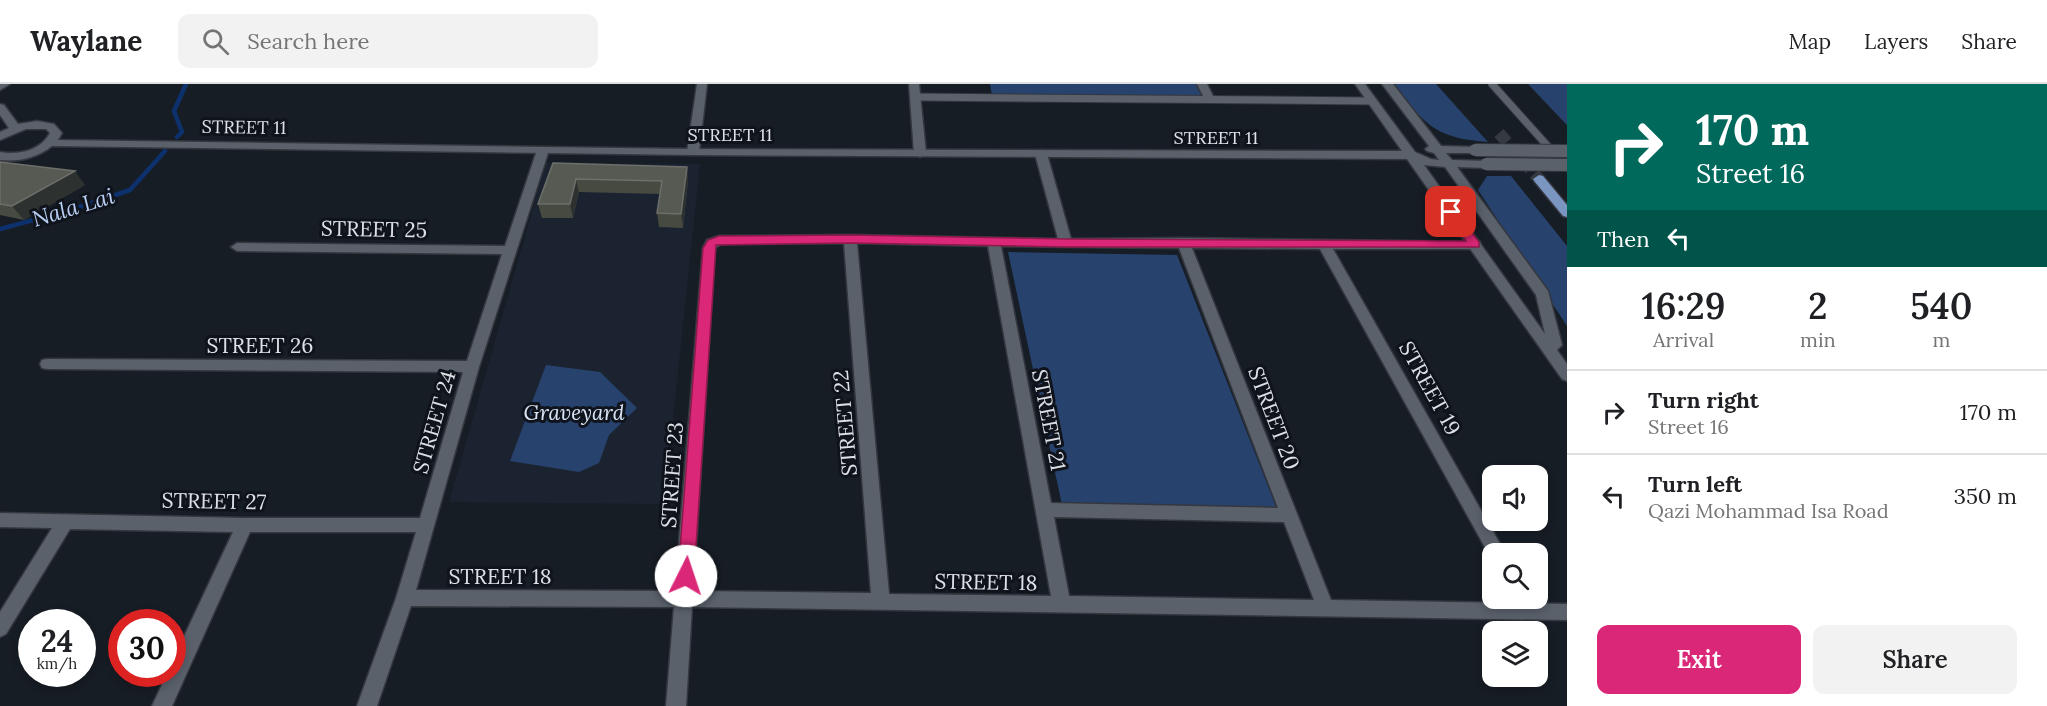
<!DOCTYPE html>
<html lang="en">
<head>
<meta charset="utf-8">
<style>
	body { margin:0; font-family:Lora,serif; background:#f2f2f2; color:#202124; height:100vh; display:flex; flex-direction:column; font-size:22px; white-space:nowrap }
	* { box-sizing:border-box; margin:0 }
	p { font-size:20px; color:#757577 }
	.icon { flex:none; width:33px; height:33px; fill:none; stroke:currentColor; stroke-width:2; stroke-linecap:round; stroke-linejoin:round }
	.map { position:relative; flex:1; overflow:hidden }
	.sheet { display:flex; flex-direction:column; background:#fff; width:480px }
	.sheet>* { flex:none }
	.banner { background:#00695c; color:#fff; overflow:hidden }
	.controls { position:absolute; left:1482px; top:381px; display:grid; gap:12px }
	.controls a { display:grid; place-items:center; width:66px; height:66px; border-radius:12px; background:#fff; box-shadow:0 3px 9px #0003; font-size:30px }
	.speed { position:absolute; left:18px; top:525px; display:flex; gap:12px; font-size:30px; font-weight:700; text-align:center }
	.speed>* { display:grid; place-content:center; width:78px; height:78px; border-radius:50%; background:#fff; box-shadow:0 3px 9px #0003; line-height:1 }
	.speed small { font-size:15px; font-weight:400 }
	.speed .limit { border:9px solid #d22; background:#fff; color:#111 }
	.pin { position:absolute; display:grid; place-items:center; width:51px; height:51px; color:#fff; margin:-26px; border-radius:12px; box-shadow:0 3px 9px #0006 }
	.me { position:absolute; width:66px; margin:-33px; rotate:4deg; stroke-linejoin:round; filter:drop-shadow(0 0 4px #0008) }
	.turn { display:flex; align-items:center; gap:21px; height:126px; padding:0 30px; font-size:27px }
	.turn .icon { width:78px; height:78px; stroke-width:2.5 }
	.turn b { display:block; font-size:42px; line-height:51px }
	.then { display:flex; align-items:center; height:57px; padding:0 30px; background:#0003; gap:12px; font-size:22px }
	.eta { display:flex; justify-content:space-evenly; align-items:center; height:102px; text-align:center }
	.eta b { font-size:36px; font-weight:600; line-height:42px }
	.action { display:flex; gap:12px; margin-top:auto; padding:12px 30px }
	.action a { flex:1; height:69px; border-radius:12px; background:#db2777; color:#fff; font-size:24px; font-weight:600; line-height:69px; text-align:center }
	.action a+a { background:#f2f2f2; color:#202124 }
	ul { padding:0; list-style:none }
	li { display:flex; align-items:center; gap:18px; height:84px; padding:0 30px; border-top:2px solid #e0e0e0 }
	li div { flex:1 }
	li b { display:block; font-size:22px }
	li em { font-style:normal }
	header { display:flex; align-items:center; gap:36px; box-sizing:border-box; height:84px; padding:0 30px; background:#fff; border-bottom:2px solid #e0e0e0 }
	header strong { font-size:28px }
	nav { display:flex; gap:33px; margin-inline-start:auto; font-size:21px }
	.search { width:420px; height:54px; background:#f2f2f2; display:flex; align-items:center; gap:15px; box-sizing:border-box; padding:0 21px; border-radius:12px; color:#757577; font-size:22px }
	main { display:flex; flex:1; min-height:0 }
	.map>svg:first-child { display:block }
	.built { fill:#1b2331 }
	.green { fill:#28426e }
	.lines { fill:none; stroke-linecap:round; stroke-linejoin:round }
	.stream { stroke:#0d316d; stroke-width:4.5 }
	.primary-tunnel { stroke:#353a42; stroke-width:12; stroke-dasharray:12 6; stroke-linecap:butt }
	.service-casing { stroke:#34373e; stroke-width:9 }
	.minor-casing { stroke:#34373e; stroke-width:3 }
	.tertiary-casing { stroke:#34373e; stroke-width:3 }
	.primary-casing { stroke:#34373e; stroke-width:3 }
	.service { stroke:#5a616b; stroke-width:7 }
	.minor { fill:#5a616b; fill-rule:evenodd }
	.tertiary { fill:#5a616b; fill-rule:evenodd }
	.primary { fill:#7a95c0; fill-rule:evenodd }
	.tertiary-bridge-casing { stroke:#34373e; stroke-width:14; stroke-linecap:butt }
	.tertiary-bridge { stroke:#5a616b; stroke-width:12 }
	.wall { fill:#474a41 }
	.shaded-wall { fill:#2d312f }
	.building { fill:#575a53; stroke:#6c6f6a; stroke-width:1.5 }
	.route { fill:#db2777; stroke:#8e194d; stroke-width:1.5 }
	.labels { text-anchor:middle; dominant-baseline:central; stroke-width:6; stroke-linejoin:round; paint-order:stroke }
	.far-street-label { font-size:18px; fill:#dde0e6; stroke:#0f131b }
	.street-label { font-size:21px; fill:#dde0e6; stroke:#0f131b }
	.park-label { font-size:21px; font-style:italic; fill:#d9e5f7; stroke:#0f131b }
	.water-label { font-size:22px; font-style:italic; fill:#b9d0f4; stroke:#0f131b }
</style>
</head>
<body>
<header>
<strong>Waylane</strong>
<div class="search"><svg class="icon" aria-label="search" viewBox="0 0 24 24"><circle cx="10" cy="10" r="6"/><path d="M15 15l6 6"/></svg>Search here</div>
<nav><a>Map</a><a>Layers</a><a>Share</a></nav>
</header>
<main>
<div class="map">
<svg width="1567" height="622" viewBox="0 0 1567 622">
	<rect width="100%" height="100%" fill="#171d25"/>
	<!-- built -->
	<path class="built" d="M546,79L700,80L664,420L449,418Z"/>
	<!-- green -->
	<path class="green" d="M990,0H1197L1203,13L992,11Z
		M1394,0H1436L1488,58C1435,54 1425,41 1394,0Z
		M1528,0H1567V41L1564,38Z
		M1487,92H1511L1567,162V242L1478,106Z
		M1008,168L1177,171L1277,425L1062,421Z
		M546,281L600,288L637,324L609,351L599,379L579,388L510,377Z"/>
	<g class="lines">
		<!-- stream -->
		<path class="stream" d="M177,53L182,48L174,27L186,0
			M0,145L77,124L130,106L165,67"/>
		<!-- primary-tunnel -->
		<path class="primary-tunnel" d="M1499,49L1539,95"/>
		<!-- service casing -->
		<g class="service-casing">
			<path id="service" d="M1492,0L1553,68
				M915,13L1372,17"/>
		</g>
		<!-- minor casing -->
		<g class="minor-casing">
			<path id="minor" d="M0,0H10L0,6Z
				M697,0H707L699,68L693,71L687,68Z
				M909,0H919L926,69L920,73L914,69Z
				M1197,0H1207L1215,16L1214,18H1206Z
				M543,63L549,66L479,283L416,506L675,507L703,164L707,156L719,152L850,151L1058,155L1035,70L1041,66L1047,70L1071,155L1183,154L1480,158L1481,161L1475,165H1333L1503,465L1505,470H1492V476L1320,165L1192,164L1331,516L1567,520V536L692,523L686,622H666L674,523L411,522L377,622H357L396,514L416,448H250L172,622H152L167,590H172V578L233,448L70,445L6,550L0,553V528L52,444L0,443V429L245,434H420L463,288L47,285L42,284L40,280L42,276L47,275L467,277L502,170L237,167L231,163L237,159L505,162L537,66ZM844,159L871,509L693,507L715,164L721,160ZM857,159L988,162L1051,512L889,510ZM1001,162L1179,164L1278,424L1051,419ZM1054,433L1284,438L1314,516L1069,512Z"/>
		</g>
		<!-- tertiary casing -->
		<g class="tertiary-casing">
			<path id="tertiary" d="M1355,0H1365L1415,68L1431,75L1439,76L1434,69L1427,67L1425,65L1429,62L1382,0H1393L1441,62L1475,63L1481,66L1475,69H1446L1452,76L1490,77L1492,80L1486,84L1457,83L1548,207L1562,261L1557,266L1567,280V297L1562,295L1407,75L693,71L52,62C37,74 18,78 0,76V68C19,71 40,67 50,49L46,45H26L0,56V48L9,44L0,31V20L4,21L18,40L37,37L54,40L62,49L58,56L693,65L1402,67ZM1424,81L1445,83L1536,211L1545,250Z"/>
		</g>
		<!-- primary casing -->
		<g class="primary-casing">
			<path id="primary" d="M1539,91L1543,92L1567,121V133L1563,132L1535,98L1533,95Z"/>
		</g>
		<!-- service -->
		<use href="#service" class="service"/>
		<!-- minor -->
		<use href="#minor" class="minor"/>
		<!-- tertiary -->
		<use href="#tertiary" class="tertiary"/>
		<!-- primary -->
		<use href="#primary" class="primary"/>
		<!-- tertiary-bridge casing -->
		<g class="tertiary-bridge-casing">
			<path id="tertiary-bridge" d="M1475,66L1567,67
				M1486,80L1567,81"/>
		</g>
		<!-- tertiary-bridge -->
		<use href="#tertiary-bridge" class="tertiary-bridge"/>
	</g>
	<!-- wall -->
	<path class="wall" d="M0,78L85,101L24,136L0,131Z
		M553,79L687,83L688,97L683,144L659,143L657,129L660,110L579,108L573,134H542L538,120Z"/>
	<!-- shaded-wall -->
	<path class="shaded-wall" d="M687,83L688,97L683,144L681,130Z
		M75,87L85,101L24,136L12,122Z
		M576,95L579,108L573,134L570,120Z"/>
	<!-- building -->
	<path class="building" d="M0,78L75,87L12,122L0,120Z
		M553,79L687,83L681,130L657,129L662,97L576,95L570,120H538Z"/>
	<!-- route -->
	<path class="route" d="M1451,124L1455,126L1479,158V163H1066L850,159L716,161L694,492L692,497L686,499L681,497L678,492L703,164L708,156L719,152L850,151L1066,155L1466,157L1446,128Z"/>
	<g class="labels">
		<!-- far-street labels -->
		<g class="far-street-label">
			<text transform="translate(244 43) rotate(1)">STREET 11</text>
			<text x="730" y="50">STREET 11</text>
			<text x="1216" y="53">STREET 11</text>
		</g>
		<!-- street labels -->
		<g class="street-label">
			<text transform="translate(374 145) rotate(1)">STREET 25</text>
			<text x="260" y="261">STREET 26</text>
			<text transform="translate(1430 304) rotate(61)">STREET 19</text>
			<text transform="translate(1274 334) rotate(69)">STREET 20</text>
			<text transform="translate(1049 336) rotate(79)">STREET 21</text>
			<text transform="translate(434 338) rotate(-74)">STREET 24</text>
			<text transform="translate(845 339) rotate(-95)">STREET 22</text>
			<text transform="translate(672 391) rotate(-86)">STREET 23</text>
			<text transform="translate(214 417) rotate(1)">STREET 27</text>
			<text x="500" y="492">STREET 18</text>
			<text transform="translate(986 498) rotate(1)">STREET 18</text>
		</g>
		<!-- park labels -->
		<g class="park-label">
			<text x="574" y="328">Graveyard</text>
		</g>
		<!-- water labels -->
		<g class="water-label">
			<text transform="translate(73 123) rotate(-17)">Nala Lai</text>
		</g>
	</g>
</svg>
<div class="controls">
<a><svg class="icon" aria-label="sound" viewBox="0 0 24 24"><path d="M4 9h4l5-4v14l-5-4H4zM17 9q2 3 0 6"/></svg></a>
<a><svg class="icon" aria-label="search" viewBox="0 0 24 24"><circle cx="10" cy="10" r="6"/><path d="M15 15l6 6"/></svg></a>
<a><svg class="icon" aria-label="layers" viewBox="0 0 24 24"><path d="M12 4l9 5-9 5-9-5zM3 14l9 5 9-5"/></svg></a>
</div>
<div class="speed"><div>24<small>km/h</small></div><div class="limit">30</div></div>
<div class="pin" style="left:1451px;top:128px;background:#d93025"><svg class="icon" aria-label="arrive" viewBox="0 0 24 24"><path d="M6 21V4h12l-3 4 3 4H6"/></svg></div>
<svg class="me" style="left:686px;top:492px" viewBox="-20 -20 40 40"><circle r="19" fill="#fff"/><path d="M0-13L10 11 0 6-10 11z" fill="#db2777"/></svg>
</div>
<section class="sheet">
<div class="banner">
<div class="turn"><svg class="icon" aria-label="right" viewBox="0 0 24 24"><path d="M7 20v-9h11M14 6l5 5-5 5"/></svg><div><b>170 m</b>Street 16</div></div>
<div class="then">Then<svg class="icon" aria-label="left" viewBox="0 0 24 24"><path d="M17 20v-9H6M10 6l-5 5 5 5"/></svg></div>
</div>
<div class="eta">
<div><b>16:29</b><p>Arrival</p></div>
<div><b>2</b><p>min</p></div>
<div><b>540</b><p>m</p></div>
</div>
<ul>
<li><svg class="icon" aria-label="right" viewBox="0 0 24 24"><path d="M7 20v-9h11M14 6l5 5-5 5"/></svg><div><b>Turn right</b><p>Street 16</p></div><em>170 m</em></li>
<li><svg class="icon" aria-label="left" viewBox="0 0 24 24"><path d="M17 20v-9H6M10 6l-5 5 5 5"/></svg><div><b>Turn left</b><p>Qazi Mohammad Isa Road</p></div><em>350 m</em></li>
</ul>
<div class="action"><a>Exit</a><a>Share</a></div>
</section>
</main>
</body>
</html>
